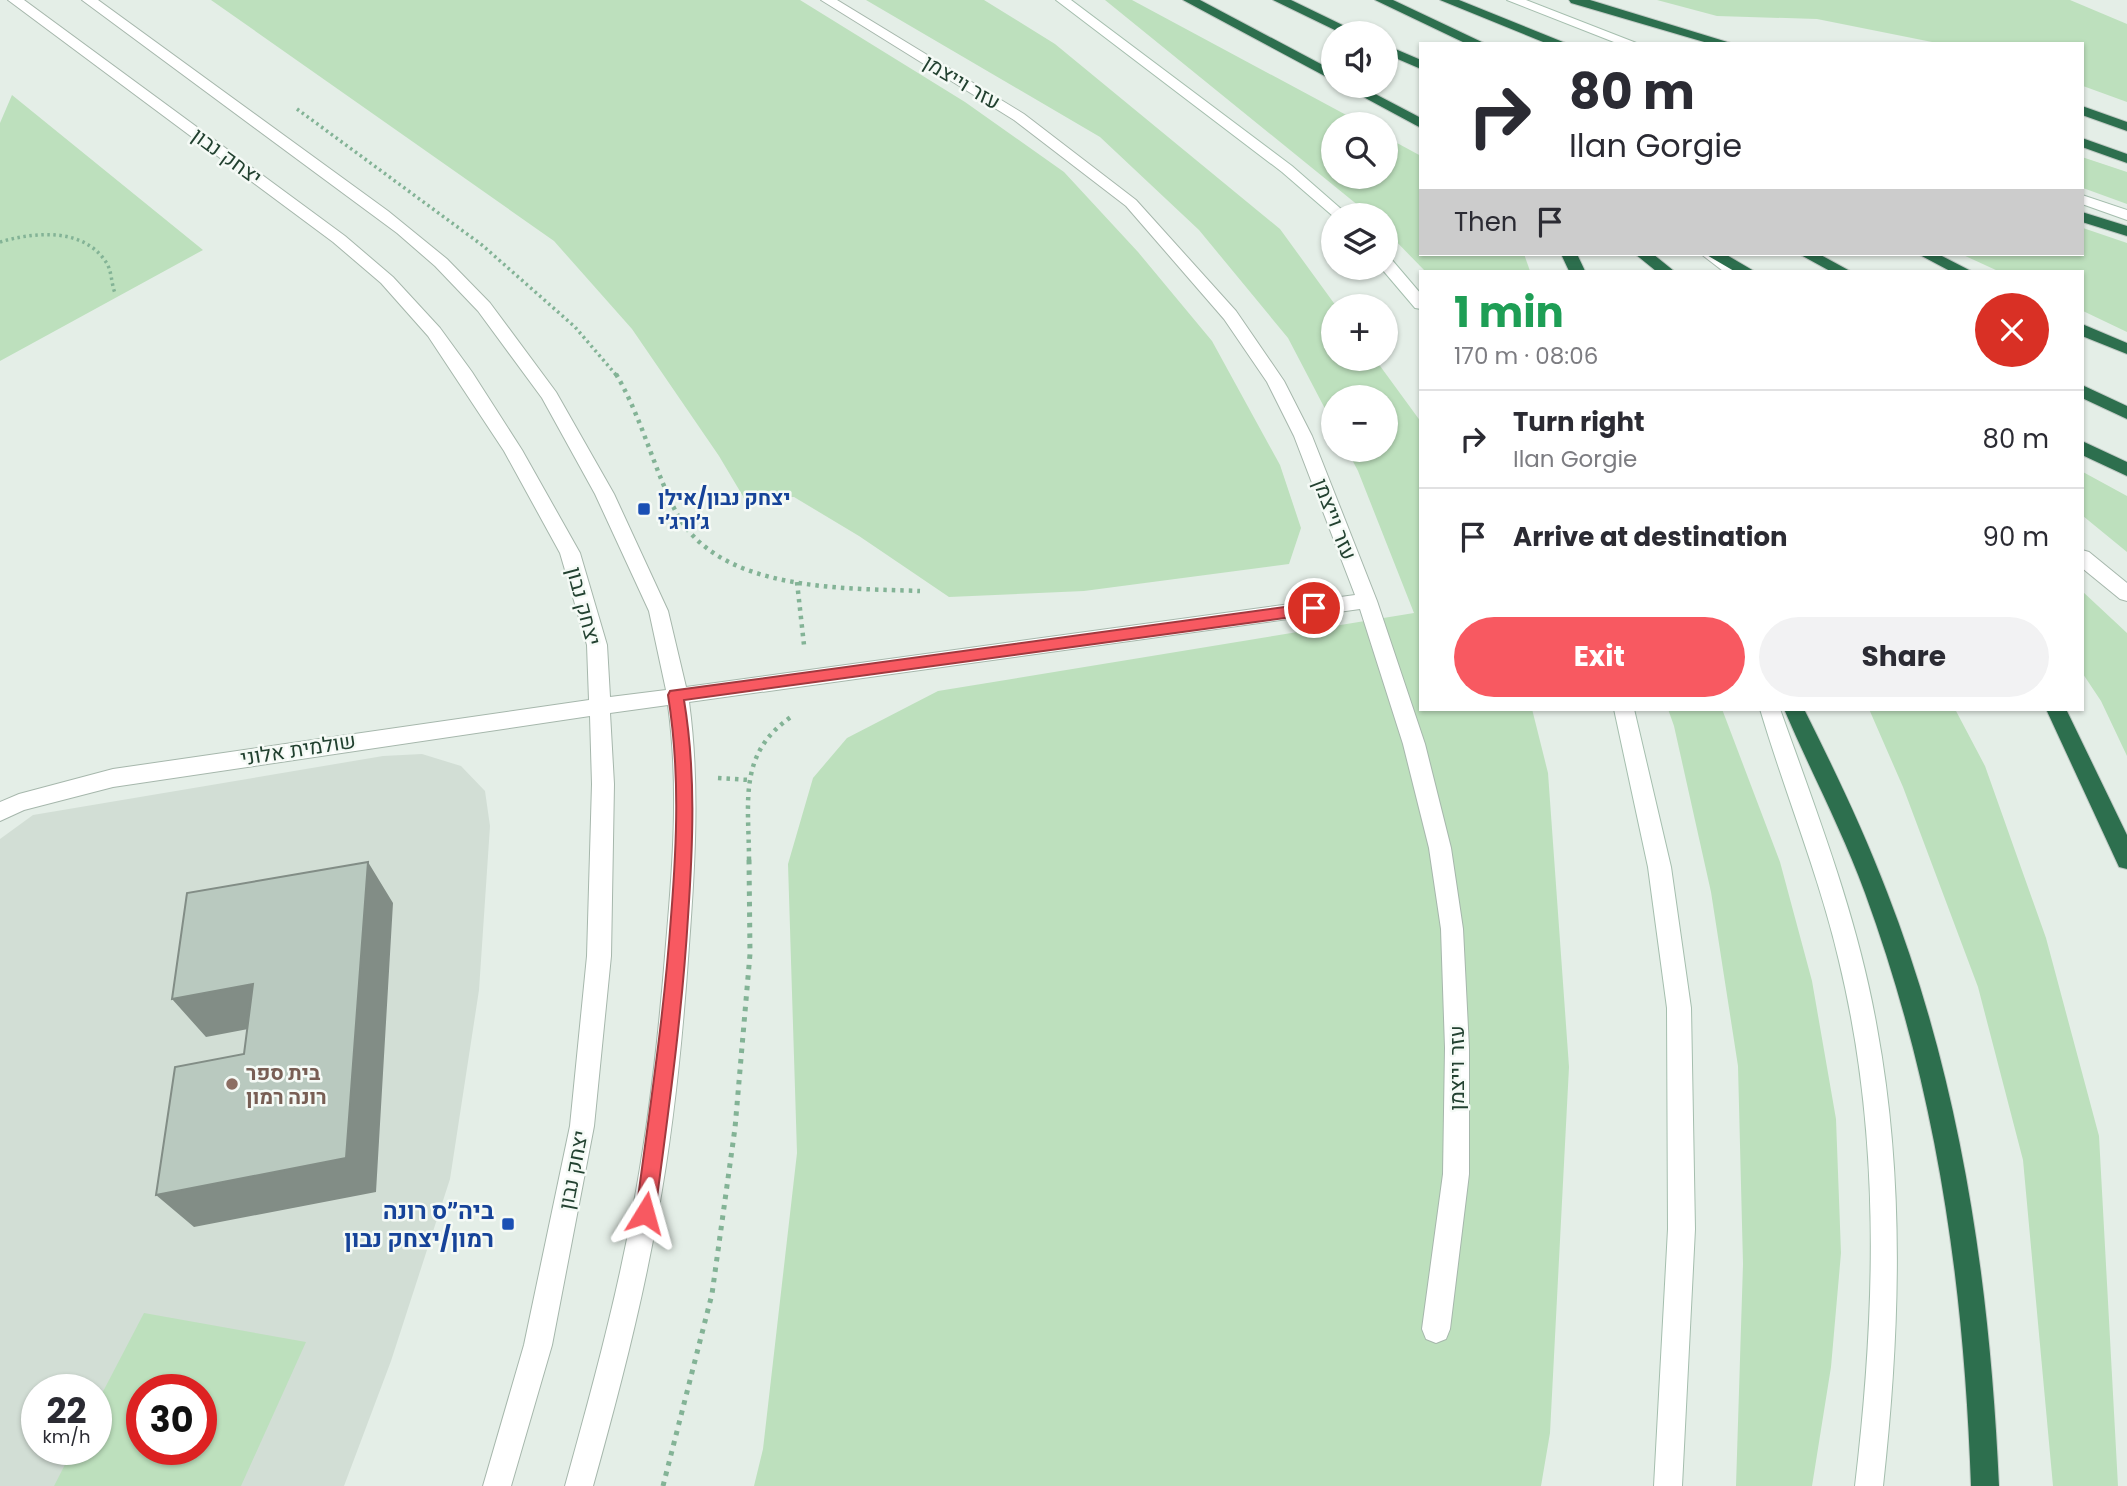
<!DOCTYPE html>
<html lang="en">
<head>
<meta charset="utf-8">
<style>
	body { margin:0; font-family:Poppins,Heebo,sans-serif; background:#f2f2f3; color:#2b2b33; height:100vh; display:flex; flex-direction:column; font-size:26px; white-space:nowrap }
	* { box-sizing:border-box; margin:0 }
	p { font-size:23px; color:#7c7c81 }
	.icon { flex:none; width:38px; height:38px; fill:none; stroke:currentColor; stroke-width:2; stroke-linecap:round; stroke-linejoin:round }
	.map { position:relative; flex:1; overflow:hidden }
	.side { position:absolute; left:1419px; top:270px; width:665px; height:441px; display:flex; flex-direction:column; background:#fff; border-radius:0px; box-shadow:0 2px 5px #0004 }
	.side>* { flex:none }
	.hud { position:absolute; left:1419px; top:42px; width:665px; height:214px; border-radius:0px; box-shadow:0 2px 5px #0004; background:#fff; color:#2b2b33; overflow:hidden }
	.fabs { position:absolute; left:1321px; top:21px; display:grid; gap:14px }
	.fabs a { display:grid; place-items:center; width:77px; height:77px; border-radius:50%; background:#fff; box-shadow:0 2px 5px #0004; font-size:35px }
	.speed { position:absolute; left:21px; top:1374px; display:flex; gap:14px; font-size:35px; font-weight:700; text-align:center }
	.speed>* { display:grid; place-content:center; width:91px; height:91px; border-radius:50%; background:#fff; box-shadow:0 2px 5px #0004; line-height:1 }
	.speed small { font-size:18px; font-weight:400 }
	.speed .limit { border:10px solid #d22; background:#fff; color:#111 }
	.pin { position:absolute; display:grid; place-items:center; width:60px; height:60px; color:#fff; margin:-30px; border:4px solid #fff; border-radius:50%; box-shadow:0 2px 7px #0007 }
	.me { position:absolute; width:77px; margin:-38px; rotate:8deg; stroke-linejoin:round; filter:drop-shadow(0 0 5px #0008) }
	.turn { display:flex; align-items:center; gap:24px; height:147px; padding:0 35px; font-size:32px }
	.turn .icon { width:91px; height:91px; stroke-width:2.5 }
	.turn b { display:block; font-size:49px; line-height:60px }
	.then { display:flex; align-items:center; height:66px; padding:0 35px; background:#0003; gap:14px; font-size:26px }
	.round { display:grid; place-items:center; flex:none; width:74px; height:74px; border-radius:37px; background:#f2f2f3 }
	.overview { display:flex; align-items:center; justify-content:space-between; height:119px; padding:0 35px }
	h1 { font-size:42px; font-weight:700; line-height:52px; color:#1e9e55 }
	.button { display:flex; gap:14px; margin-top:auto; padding:14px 35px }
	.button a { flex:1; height:80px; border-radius:42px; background:#f85961; color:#fff; font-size:28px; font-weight:700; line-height:80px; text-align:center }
	.button a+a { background:#f2f2f3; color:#2b2b33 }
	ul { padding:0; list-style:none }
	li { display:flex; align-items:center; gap:21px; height:98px; padding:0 35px; border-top:2px solid #e1e1e2 }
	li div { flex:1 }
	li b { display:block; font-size:26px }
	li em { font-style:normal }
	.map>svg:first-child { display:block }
	.built { fill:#d2ded5; fill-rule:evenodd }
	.green { fill:#bde0bd; fill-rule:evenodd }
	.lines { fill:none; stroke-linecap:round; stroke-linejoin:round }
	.lane-casing { stroke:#a6b7ac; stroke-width:2 }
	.street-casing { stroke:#a6b7ac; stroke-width:2 }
	.secondary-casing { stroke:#a5beae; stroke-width:2 }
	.highway-casing { stroke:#c1cac5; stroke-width:2 }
	.path-far2 { stroke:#83b396; stroke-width:3.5; stroke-dasharray:2.5 3.5; stroke-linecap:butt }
	.path-far1 { stroke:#83b396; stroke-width:4.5; stroke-dasharray:3.5 5; stroke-linecap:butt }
	.path { stroke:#83b396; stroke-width:5; stroke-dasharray:4.5 6; stroke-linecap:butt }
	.lane { fill:#fff; fill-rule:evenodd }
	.street { fill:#fff; fill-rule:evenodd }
	.secondary { fill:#fff; fill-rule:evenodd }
	.highway { fill:#2d6f4e; fill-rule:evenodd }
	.shaded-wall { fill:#828d86 }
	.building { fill:#b9c9bf; stroke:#828d86; stroke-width:2 }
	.route { fill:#f85961; stroke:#a13a3f; stroke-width:2 }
	.transit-dot { fill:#1a4fb4; stroke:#f5faf6; stroke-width:2.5 }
	.education-dot { fill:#8d6e63; stroke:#f5faf6; stroke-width:2.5 }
	.labels { text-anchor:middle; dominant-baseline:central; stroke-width:5; stroke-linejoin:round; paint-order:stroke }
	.street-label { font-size:21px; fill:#224130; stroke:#f5faf6 }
	.transit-label { font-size:21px; font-weight:bold; fill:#164399; stroke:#f5faf6; text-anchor:start }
	.education-label { font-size:21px; font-weight:bold; fill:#785e54; stroke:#f5faf6; text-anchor:start }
	.near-transit-label { font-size:24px; font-weight:bold; fill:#164399; stroke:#f5faf6; text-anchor:end }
</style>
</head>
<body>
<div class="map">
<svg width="2127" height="1486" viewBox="0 0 2127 1486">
	<rect width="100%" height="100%" fill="#e4eee7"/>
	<!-- built -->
	<path class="built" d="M422,754L461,766L485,791L490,826L479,990L450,1179L391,1361L344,1486H0V839L33,815L383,756ZM37,1390H96V1449H37ZM142,1390H201V1449H142Z"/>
	<!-- green -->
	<path class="green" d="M211,0H800L965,102L1064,172L1138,252L1212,341L1280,465L1301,528L1289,564L1084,591L949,597L859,536L794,497L744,498L719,456L632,329L554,241Z
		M866,0H984L1055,44L1280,229L1336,306H1334V359H1375L1421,422V709H1532L1548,773L1569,1067L1550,1433L1541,1486H754L763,1449L797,1153L788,864L813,778L847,738L938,691L1414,613L1358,471L1347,450H1386V397H1334L1333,424L1288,338L1199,230L1100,137Z
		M1105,0H1132L1363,124H1334V177H1386V137L1421,156V254H1524L1530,271H1425L1386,231V215H1370Z
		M1657,0H2070L2127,24V102L2083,86L2082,44H1942L1817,19L1717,16Z
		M12,95L203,250L0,361V123Z
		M2082,157L2127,172V204L2083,188Z
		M2083,228L2127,243V332L2083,311L2082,271H1998L1961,254H2082Z
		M2083,472L2127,496V552L2083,516Z
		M2082,591L2127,633V756L2101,701L2083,674Z
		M1668,709H1722L1780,862L1812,981L1836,1119L1841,1253L1831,1367L1812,1486H1736L1743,1264L1738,1066L1711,892L1674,726Z
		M1869,709H1955L1985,766L2046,938L2099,1136L2118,1486H2053L2023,1160L1978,987L1903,787Z
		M144,1313L306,1342L241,1486H54L73,1449H96V1405ZM142,1390H201V1449H142Z"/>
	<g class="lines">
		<!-- lane casing -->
		<g class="lane-casing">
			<path id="lane" d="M1701,254H1719L1741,271H1723Z
				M2082,550L2089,552L2127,583V601L2120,599L2082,568Z"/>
		</g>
		<!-- street casing -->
		<g class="street-casing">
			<path id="street" d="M8,0H24L345,236L393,277L440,328L472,372L522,450L580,553L607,645L610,697L666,690L649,611L595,494L542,398L478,311L435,266L397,233L82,0H98L388,211L447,259L490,303L556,392L614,494L668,611L686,687L1355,595L1294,436L1267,382L1224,319L1126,206L1014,120L821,0H837L1024,114L1136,200L1236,311L1284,381L1312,436L1377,601L1425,744L1451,848L1463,929L1469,1048V1174L1450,1329L1446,1339L1436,1343L1426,1339L1422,1329L1443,1174L1445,1048L1441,929L1429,848L1403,744L1360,609L689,702C700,783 695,865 689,945C683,1035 674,1125 658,1213C642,1305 618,1396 593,1486H565C590,1396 615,1305 632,1213C649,1124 659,1034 666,944C673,865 679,784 668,705L610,713L614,784L611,956L594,1126L552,1345L511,1486H483L524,1345L570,1126L587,956L592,784L590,716L113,787L24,810L0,821V802L19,794L113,769L589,700L587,645L560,553L504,451L428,336L381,283L333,242Z"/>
		</g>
		<!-- secondary casing -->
		<g class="secondary-casing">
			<path id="secondary" d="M1056,0H1071L1292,166L1348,215H1334V217L1282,172Z
				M1507,0H1526L1639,44H1619Z
				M2082,195L2127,210V220L2082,204Z
				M1386,258L1392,260L1421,294V309L1415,308L1381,268H1386Z
				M1614,709H1634L1671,867L1691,1008L1695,1229L1682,1486H1654L1668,1229L1667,1008L1648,867Z
				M1760,709H1780C1817,813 1858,918 1877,1028C1905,1180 1900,1333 1883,1486H1855C1876,1310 1881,1134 1839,961C1819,875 1785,793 1760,709Z"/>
		</g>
		<!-- highway casing -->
		<g class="highway-casing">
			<path id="highway" d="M1183,0H1200L1334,71V81Z
				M1273,0H1291L1359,33H1341Z
				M1375,0H1393L1486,44H1467Z
				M1440,0H1459L1568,44H1548Z
				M1569,0H1590L1734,44H1711L1571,3Z
				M1386,45L1421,60V69L1386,54Z
				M1343,86H1360L1421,118V128Z
				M2082,106L2127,122V131L2082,115Z
				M2082,138L2127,154V163L2082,147Z
				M2082,212L2127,226V236L2082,222Z
				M1561,254H1577L1585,271H1569Z
				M1635,254H1653L1674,271H1656Z
				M1705,254H1725L1754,271H1734Z
				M1799,254H1819L1850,271H1830Z
				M1918,254H1938L1971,271H1950Z
				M2082,324L2127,343V354L2082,336Z
				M2082,385L2127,406V419L2082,398Z
				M2082,441L2127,462V476L2082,455Z
				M1784,709H1804C1834,769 1863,829 1887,892C1961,1082 1990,1283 1999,1486H1971C1964,1281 1936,1087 1865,893C1842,830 1810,770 1784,709Z
				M2046,709H2066L2127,835V869L2119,867Z"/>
		</g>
		<!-- path-far2 -->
		<path class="path-far2" d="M297,109L482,245L575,327L617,376
			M0,242C34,232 83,227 106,262C112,271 111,283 115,293"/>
		<!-- path-far1 -->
		<path class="path-far1" d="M616,374C642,418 653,467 676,512C718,592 843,588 920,591
			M797,582L804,645
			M718,778L749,780
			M749,860C749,801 737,752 794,715"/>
		<!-- path -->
		<path class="path" d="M663,1486L712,1294L735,1128L750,954L749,859"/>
		<!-- lane -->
		<use href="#lane" class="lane"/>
		<!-- street -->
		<use href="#street" class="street"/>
		<!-- secondary -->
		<use href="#secondary" class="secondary"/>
		<!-- highway -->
		<use href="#highway" class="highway"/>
	</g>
	<!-- shaded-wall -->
	<path class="shaded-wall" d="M368,862L393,903L376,1192L194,1227L156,1195Z
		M253,984L284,1022L206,1037L172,999Z"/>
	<!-- building -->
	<path class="building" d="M368,862L346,1158L156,1195L175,1067L244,1054L253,984L172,999L187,893Z"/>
	<!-- route -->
	<path class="route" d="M1314,603L1322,608L1314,614L684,700C696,772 693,844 688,917C682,1016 668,1114 655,1213L652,1219L645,1222L638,1219L636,1213C649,1114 664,1016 671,917C677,842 680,770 668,695L670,691Z"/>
	<!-- markers -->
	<g class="transit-dot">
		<rect x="637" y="502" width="14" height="14" rx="3.5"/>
		<rect x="501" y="1217" width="14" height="14" rx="3.5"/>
	</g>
	<circle class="education-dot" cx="232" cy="1084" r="7"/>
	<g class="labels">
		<!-- street labels -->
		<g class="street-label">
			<text transform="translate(962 82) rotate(31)">עזר וייצמן</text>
			<text transform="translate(227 156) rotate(36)">יצחק נבון</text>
			<text transform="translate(1335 519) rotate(69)">עזר וייצמן</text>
			<text transform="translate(584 606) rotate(75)">יצחק נבון</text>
			<text transform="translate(298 749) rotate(-9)">שולמית אלוני</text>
			<text transform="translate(1456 1068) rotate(-90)">עזר וייצמן</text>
			<text transform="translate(573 1170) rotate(-79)">יצחק נבון</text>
		</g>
		<!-- transit labels -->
		<g class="transit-label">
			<text x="658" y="497">יצחק נבון/אילן<tspan x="658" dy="24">ג׳ורג׳י</tspan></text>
		</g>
		<!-- education labels -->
		<g class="education-label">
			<text x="246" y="1072">בית ספר<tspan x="246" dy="24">רונה רמון</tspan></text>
		</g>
		<!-- near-transit labels -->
		<g class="near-transit-label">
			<text x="494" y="1210">ביה״ס רונה<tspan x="494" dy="28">רמון/יצחק נבון</tspan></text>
		</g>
	</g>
</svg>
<div class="fabs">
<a><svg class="icon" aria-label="sound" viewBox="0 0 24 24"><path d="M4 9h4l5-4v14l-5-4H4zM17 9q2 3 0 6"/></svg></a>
<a><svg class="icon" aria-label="search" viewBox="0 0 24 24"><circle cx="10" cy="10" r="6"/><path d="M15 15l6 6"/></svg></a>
<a><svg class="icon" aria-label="layers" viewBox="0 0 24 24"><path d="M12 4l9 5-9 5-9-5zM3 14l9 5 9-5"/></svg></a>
<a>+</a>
<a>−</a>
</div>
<div class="speed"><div>22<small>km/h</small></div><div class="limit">30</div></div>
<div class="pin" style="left:1314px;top:608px;background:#d93025"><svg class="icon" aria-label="arrive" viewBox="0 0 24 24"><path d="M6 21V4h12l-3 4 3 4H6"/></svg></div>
<svg class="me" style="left:645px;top:1213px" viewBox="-20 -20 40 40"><path d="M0-17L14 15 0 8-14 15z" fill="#f85961" stroke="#fff" stroke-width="4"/></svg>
<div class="hud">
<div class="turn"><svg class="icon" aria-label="right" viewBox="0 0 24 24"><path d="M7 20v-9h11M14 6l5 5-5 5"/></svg><div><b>80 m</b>Ilan Gorgie</div></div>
<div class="then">Then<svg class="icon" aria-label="arrive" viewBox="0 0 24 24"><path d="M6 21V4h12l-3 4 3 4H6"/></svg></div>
</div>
<section class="side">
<div class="overview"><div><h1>1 min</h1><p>170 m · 08:06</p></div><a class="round" style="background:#d93025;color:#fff"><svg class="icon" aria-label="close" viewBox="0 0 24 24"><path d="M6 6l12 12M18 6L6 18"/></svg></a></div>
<ul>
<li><svg class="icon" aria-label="right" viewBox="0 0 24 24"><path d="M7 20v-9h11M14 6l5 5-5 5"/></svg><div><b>Turn right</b><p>Ilan Gorgie</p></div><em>80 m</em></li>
<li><svg class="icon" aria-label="arrive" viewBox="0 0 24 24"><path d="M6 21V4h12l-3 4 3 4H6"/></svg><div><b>Arrive at destination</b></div><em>90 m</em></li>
</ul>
<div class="button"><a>Exit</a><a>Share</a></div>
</section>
</div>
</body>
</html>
